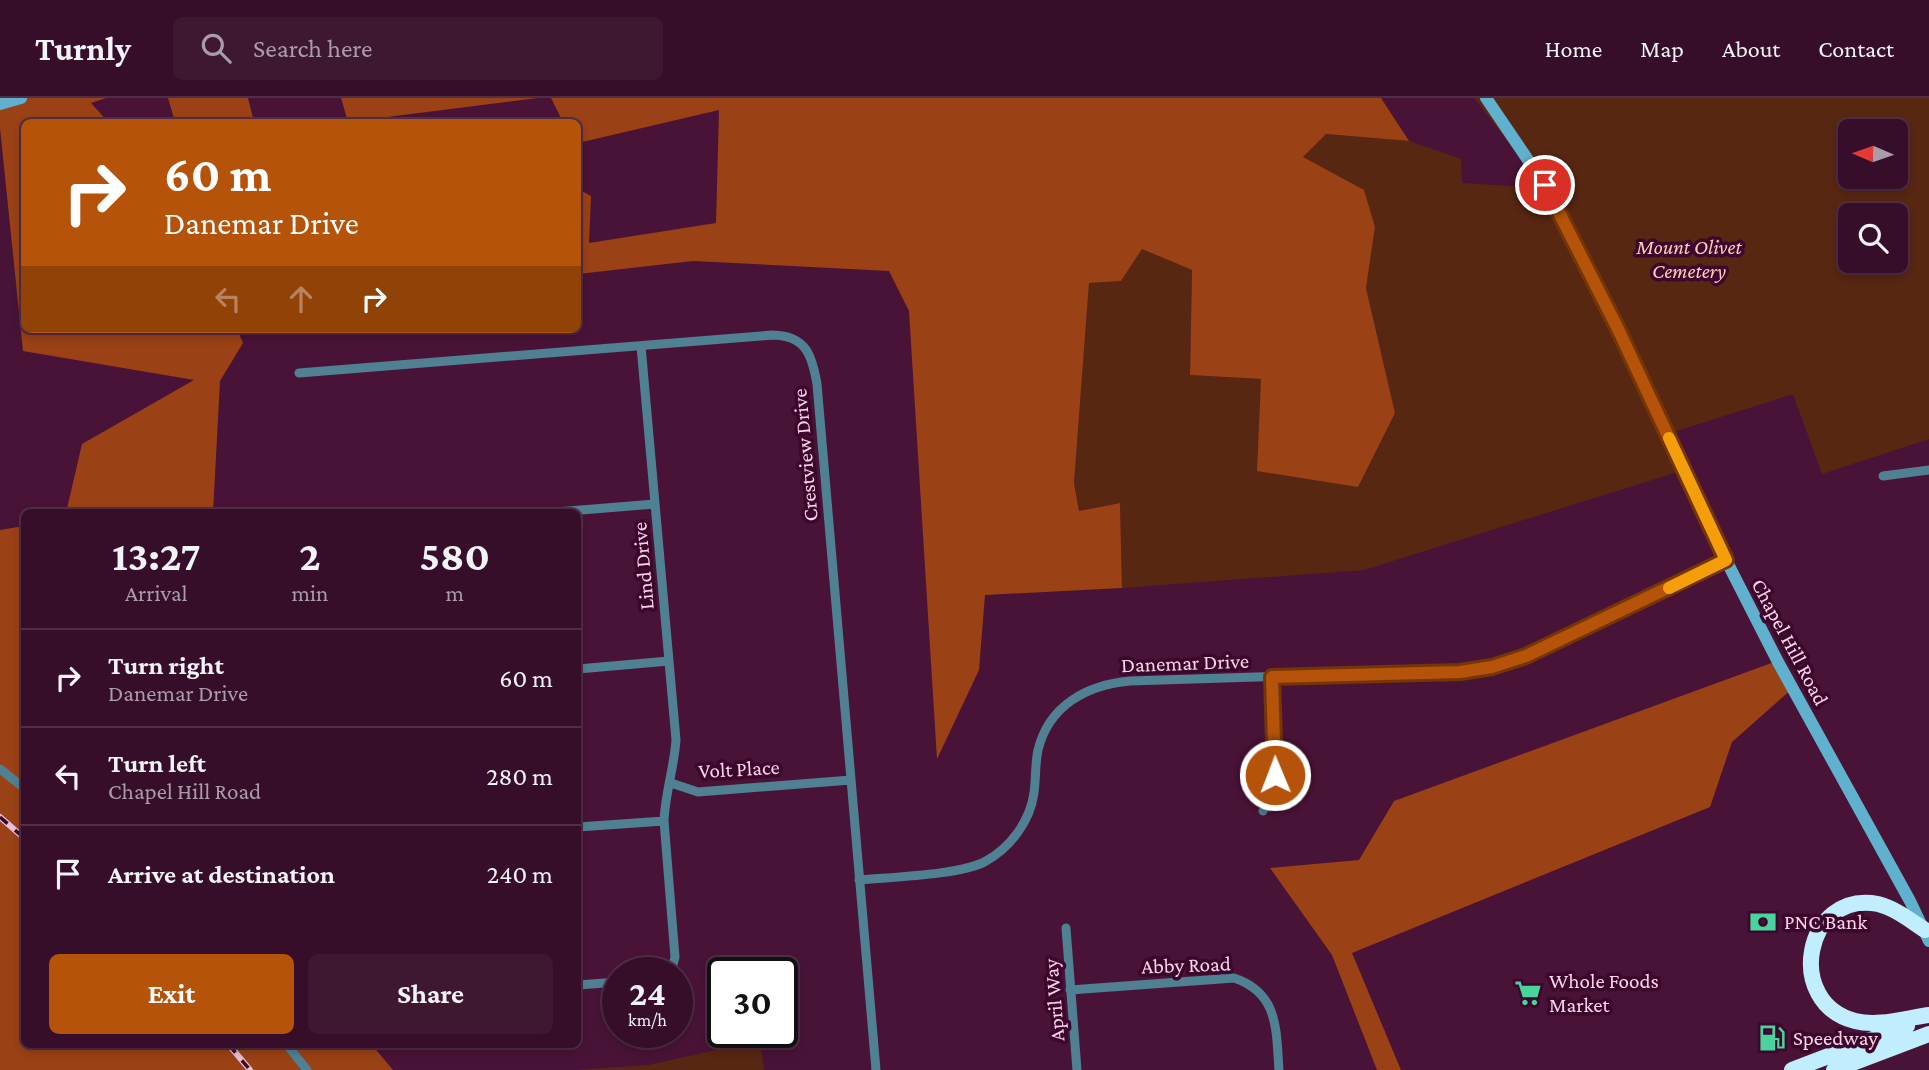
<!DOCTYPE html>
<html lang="en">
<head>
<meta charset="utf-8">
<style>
	body { margin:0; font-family:"Crimson Pro",serif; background:#3e1731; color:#f1f3f6; height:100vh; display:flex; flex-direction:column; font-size:26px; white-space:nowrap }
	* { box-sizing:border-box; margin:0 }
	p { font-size:23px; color:#aa9ca8 }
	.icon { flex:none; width:38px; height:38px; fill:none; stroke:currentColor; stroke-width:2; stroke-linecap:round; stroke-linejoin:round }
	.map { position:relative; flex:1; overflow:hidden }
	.drawer { position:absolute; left:21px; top:411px; width:560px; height:539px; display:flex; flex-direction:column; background:#370e29; border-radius:10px; box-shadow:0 4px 10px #0003,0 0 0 2px #512e46 }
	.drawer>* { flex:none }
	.hud { position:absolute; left:21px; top:21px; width:560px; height:214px; border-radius:10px; box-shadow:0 4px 10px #0003,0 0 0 2px #512e46; background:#b45309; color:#fff; overflow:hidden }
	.needle { width:46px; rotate:272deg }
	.fabs { position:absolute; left:1838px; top:21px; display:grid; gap:14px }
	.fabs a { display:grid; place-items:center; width:70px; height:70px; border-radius:10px; background:#370e29; box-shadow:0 4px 10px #0003,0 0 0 2px #512e46; font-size:35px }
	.speed { position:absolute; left:602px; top:859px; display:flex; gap:14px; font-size:35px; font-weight:700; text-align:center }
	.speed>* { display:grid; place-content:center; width:91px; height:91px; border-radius:50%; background:#370e29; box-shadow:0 4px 10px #0003,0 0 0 2px #512e46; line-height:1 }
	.speed small { font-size:18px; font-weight:400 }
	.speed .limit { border:4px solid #111; border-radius:10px; background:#fff; color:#111 }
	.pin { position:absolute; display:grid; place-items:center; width:60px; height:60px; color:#fff; margin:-30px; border:4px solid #fff; border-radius:50%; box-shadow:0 2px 7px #0007 }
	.me { position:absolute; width:77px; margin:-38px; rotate:359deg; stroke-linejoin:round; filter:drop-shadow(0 0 5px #0008) }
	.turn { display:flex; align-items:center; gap:24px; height:147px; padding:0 28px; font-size:32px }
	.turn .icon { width:91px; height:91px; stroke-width:2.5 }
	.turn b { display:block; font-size:49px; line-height:60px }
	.lanes { display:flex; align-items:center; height:66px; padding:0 28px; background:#0003; justify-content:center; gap:35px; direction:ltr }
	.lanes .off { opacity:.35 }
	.eta { display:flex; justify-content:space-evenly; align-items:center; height:119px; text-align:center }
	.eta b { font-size:42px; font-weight:700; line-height:49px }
	.primary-button { display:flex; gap:14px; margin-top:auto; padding:14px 28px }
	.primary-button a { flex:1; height:80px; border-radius:10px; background:#b45309; color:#fff; font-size:28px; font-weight:700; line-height:80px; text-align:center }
	.primary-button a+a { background:#3e1731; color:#f1f3f6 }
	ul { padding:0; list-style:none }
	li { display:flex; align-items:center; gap:21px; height:98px; padding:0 28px; border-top:2px solid #512e46 }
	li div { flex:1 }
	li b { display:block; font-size:26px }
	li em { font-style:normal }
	header { display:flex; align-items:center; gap:42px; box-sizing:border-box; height:98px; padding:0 35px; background:#370e29; border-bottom:2px solid #512e46 }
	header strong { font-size:33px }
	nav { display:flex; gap:38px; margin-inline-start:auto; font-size:24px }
	.search { width:490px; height:63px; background:#3e1731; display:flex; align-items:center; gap:18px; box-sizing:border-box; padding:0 24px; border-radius:10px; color:#aa9ca8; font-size:26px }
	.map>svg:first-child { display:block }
	.green { fill:#572712; fill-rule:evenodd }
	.forest { fill:#9a4115 }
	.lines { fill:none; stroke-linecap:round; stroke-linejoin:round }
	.street { stroke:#508192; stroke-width:9 }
	.secondary { stroke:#60b1cd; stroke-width:12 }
	.highway { stroke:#c0eeff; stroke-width:16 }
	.rail-casing { stroke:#e6c0d6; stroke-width:6 }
	.rail { stroke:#3d072d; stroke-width:3.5; stroke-dasharray:10; stroke-linecap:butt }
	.route-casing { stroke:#753606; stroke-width:18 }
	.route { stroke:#b45309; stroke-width:12 }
	.slow { stroke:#f59e0b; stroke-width:12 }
	.labels { text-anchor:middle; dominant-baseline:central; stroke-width:7; stroke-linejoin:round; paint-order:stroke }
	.park-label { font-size:21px; font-style:italic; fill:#feccb7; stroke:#3d072d }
	.street-label { font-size:21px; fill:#f9d5e9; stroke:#3d072d }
	.poi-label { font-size:21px; fill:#f9d5e9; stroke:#3d072d; text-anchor:start }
</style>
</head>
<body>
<header>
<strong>Turnly</strong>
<div class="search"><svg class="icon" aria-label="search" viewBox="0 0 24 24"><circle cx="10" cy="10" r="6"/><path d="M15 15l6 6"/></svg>Search here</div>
<nav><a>Home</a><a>Map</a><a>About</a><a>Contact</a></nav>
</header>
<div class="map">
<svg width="1929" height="972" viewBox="0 0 1929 972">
	<rect width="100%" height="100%" fill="#491337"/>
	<!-- green -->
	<path class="green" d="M1474,0H1929V341L1822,376L1793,296L1667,336L1684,372L1364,472L1122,490L1120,405L1079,413L1074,385L1089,185L1121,183L1142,151L1192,172L1190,277L1261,281L1395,315L1366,190L1375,129L1303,59L1326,36L1409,43L1461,61L1462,85L1544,90ZM1850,33H1895V79H1850ZM1850,117H1895V163H1850Z
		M760,942L764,972H573L649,967Z"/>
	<!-- forest -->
	<path class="forest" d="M0,0H106L91,5L108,24H24V231H237L243,245L220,283L213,415H66L82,346L194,282L23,253L0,30Z
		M168,0H248L254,24H175Z
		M341,0H537L348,24Z
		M551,0H1381L1409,43L1326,36L1303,59L1364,92L1375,129L1366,190L1395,315L1358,389L1257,373L1261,281L1190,277L1192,172L1142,151L1121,183L1089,185L1074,385L1079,413L1120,405L1122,490L985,497L979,572L937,661L909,213L889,173L693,163L578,176V91L591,98L589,145L716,125L719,12L578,45V24H563Z
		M24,428V947H372L393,972H0V432Z
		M1777,563L1792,591L1732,644L1710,709L1352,855L1401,972H1377L1332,857L1270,770L1359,762L1394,703Z"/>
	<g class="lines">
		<!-- street -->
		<path class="street" d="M641,248L676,642C674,670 665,696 664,723L675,859L671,875
			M299,275L773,237C806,238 812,257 817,286L876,972
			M1883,378L1929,372
			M544,415L655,406
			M578,571L669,563
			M0,671L24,690
			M671,685L698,694L851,682
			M1263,713L1272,694L1274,677L1272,579
			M578,729L664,723
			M859,782C890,779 962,777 986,763C1011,749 1030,723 1034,695C1036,680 1035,666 1038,652C1049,607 1087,587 1130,583L1480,572L1526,558L1726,462
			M1066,830L1077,972
			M578,887L618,884
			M1070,892L1234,880C1279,895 1276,932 1279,972
			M287,947L307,972"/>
		<!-- secondary -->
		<path class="secondary" d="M1486,0L1545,87L1617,231L1726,462L1778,564L1910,803L1929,843
			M0,6L21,0"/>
		<!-- highway -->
		<path class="highway" d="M1925,832C1911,823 1895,810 1878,806C1804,792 1784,905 1855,923C1878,929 1906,920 1929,917
			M1792,972L1907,928
			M1834,972L1929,936"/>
		<!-- rail casing -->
		<g class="rail-casing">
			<path id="rail" d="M0,719L24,740
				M229,947L250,972"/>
		</g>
		<!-- rail -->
		<use href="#rail" class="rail"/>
	</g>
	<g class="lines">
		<!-- route casing -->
		<g class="route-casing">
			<path id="route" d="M1275,677L1272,579L1460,574L1492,569L1526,558L1726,462L1618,231L1545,87"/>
		</g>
		<!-- route -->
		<use href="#route" class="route"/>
		<!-- slow -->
		<path class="slow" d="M1669,490L1726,462L1669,340"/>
	</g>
	<!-- icons -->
	<defs>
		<g id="bank-bare" transform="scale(2.1)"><path d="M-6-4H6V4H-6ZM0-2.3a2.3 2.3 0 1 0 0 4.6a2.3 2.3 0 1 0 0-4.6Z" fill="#49d49d" stroke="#3d072d" stroke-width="2.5" paint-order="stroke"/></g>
		<g id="supermarket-bare" transform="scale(2.1)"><path d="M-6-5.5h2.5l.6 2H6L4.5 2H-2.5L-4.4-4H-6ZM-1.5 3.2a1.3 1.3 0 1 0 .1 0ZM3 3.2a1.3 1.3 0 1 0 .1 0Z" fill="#49d49d" stroke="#3d072d" stroke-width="2.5" paint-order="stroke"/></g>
		<g id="fuel-bare" transform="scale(2.1)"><path d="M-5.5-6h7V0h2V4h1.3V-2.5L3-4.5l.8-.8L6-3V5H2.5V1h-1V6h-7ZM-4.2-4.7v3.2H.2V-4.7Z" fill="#49d49d" stroke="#3d072d" stroke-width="2.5" paint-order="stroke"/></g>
	</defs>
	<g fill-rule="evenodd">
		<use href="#bank-bare" x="1763" y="824"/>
		<use href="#supermarket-bare" x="1528" y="895"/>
		<use href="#fuel-bare" x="1772" y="940"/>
	</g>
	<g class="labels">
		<!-- park labels -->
		<g class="park-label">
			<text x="1689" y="149">Mount Olivet<tspan x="1689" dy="24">Cemetery</tspan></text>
		</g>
		<!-- street labels -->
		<g class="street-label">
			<text transform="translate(805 357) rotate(-95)">Crestview Drive</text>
			<text transform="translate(643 468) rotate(-95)">Lind Drive</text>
			<text transform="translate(1790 544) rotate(62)">Chapel Hill Road</text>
			<text transform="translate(1185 565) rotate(-2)">Danemar Drive</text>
			<text transform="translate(739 671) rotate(-3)">Volt Place</text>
			<text transform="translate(1186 867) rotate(-2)">Abby Road</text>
			<text transform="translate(1054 902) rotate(-95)">April Way</text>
		</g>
		<!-- poi labels -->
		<g class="poi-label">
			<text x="1784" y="824">PNC Bank</text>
			<text x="1549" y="883">Whole Foods<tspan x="1549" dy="24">Market</tspan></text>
			<text x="1793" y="940">Speedway</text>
		</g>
	</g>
</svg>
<div class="fabs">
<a><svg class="needle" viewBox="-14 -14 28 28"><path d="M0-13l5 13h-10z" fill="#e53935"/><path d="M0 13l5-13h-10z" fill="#aa9ca8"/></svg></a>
<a><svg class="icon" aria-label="search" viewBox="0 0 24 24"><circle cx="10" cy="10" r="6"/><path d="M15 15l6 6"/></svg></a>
</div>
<div class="speed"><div>24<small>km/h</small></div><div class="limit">30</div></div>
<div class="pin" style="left:1545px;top:87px;background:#d93025"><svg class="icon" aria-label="arrive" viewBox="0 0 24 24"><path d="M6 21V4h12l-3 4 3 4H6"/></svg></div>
<svg class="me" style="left:1275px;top:677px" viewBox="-20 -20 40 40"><circle r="17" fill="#b45309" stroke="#fff" stroke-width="3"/><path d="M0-11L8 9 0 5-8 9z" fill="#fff"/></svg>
<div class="hud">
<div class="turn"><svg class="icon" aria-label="right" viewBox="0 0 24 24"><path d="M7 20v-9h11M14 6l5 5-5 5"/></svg><div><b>60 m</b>Danemar Drive</div></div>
<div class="lanes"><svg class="icon off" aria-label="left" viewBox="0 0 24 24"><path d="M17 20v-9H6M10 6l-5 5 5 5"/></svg><svg class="icon off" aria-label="ahead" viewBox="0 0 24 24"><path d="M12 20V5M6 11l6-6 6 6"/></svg><svg class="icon" aria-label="right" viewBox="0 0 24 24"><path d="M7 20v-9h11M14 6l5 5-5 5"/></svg></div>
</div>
<section class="drawer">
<div class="eta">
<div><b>13:27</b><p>Arrival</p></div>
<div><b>2</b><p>min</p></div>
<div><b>580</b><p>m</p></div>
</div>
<ul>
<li><svg class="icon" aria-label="right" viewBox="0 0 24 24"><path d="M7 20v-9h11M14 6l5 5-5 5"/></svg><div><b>Turn right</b><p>Danemar Drive</p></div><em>60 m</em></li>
<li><svg class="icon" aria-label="left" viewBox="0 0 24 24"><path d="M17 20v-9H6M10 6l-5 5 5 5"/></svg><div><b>Turn left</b><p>Chapel Hill Road</p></div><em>280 m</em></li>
<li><svg class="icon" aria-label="arrive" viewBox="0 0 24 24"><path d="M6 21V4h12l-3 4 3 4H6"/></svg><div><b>Arrive at destination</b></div><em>240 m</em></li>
</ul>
<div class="primary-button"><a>Exit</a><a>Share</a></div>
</section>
</div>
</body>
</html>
